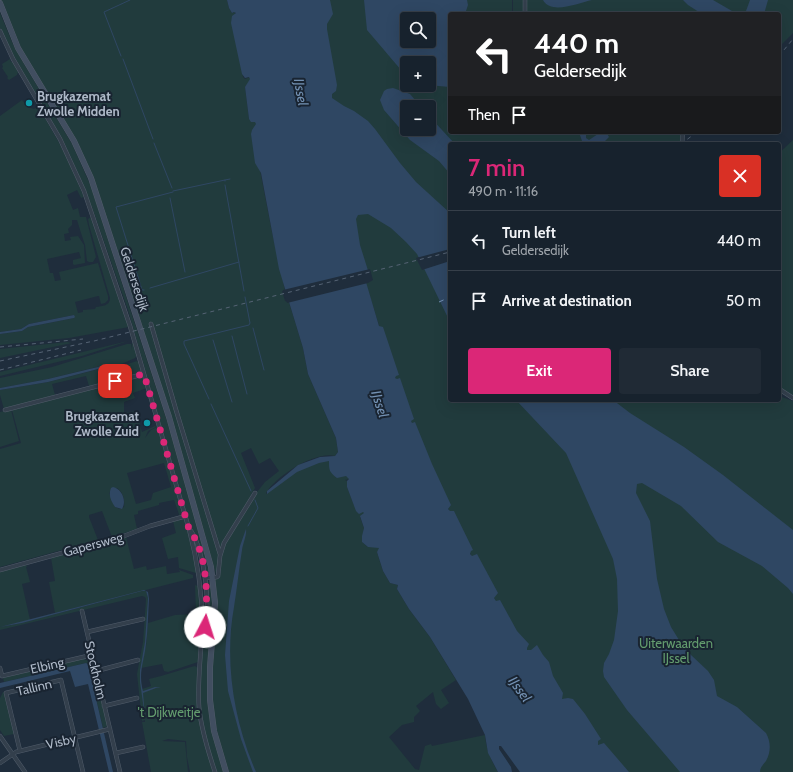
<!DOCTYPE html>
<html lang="en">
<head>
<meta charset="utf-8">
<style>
	body { margin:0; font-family:Cabin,sans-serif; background:#202a35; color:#f1f3f6; height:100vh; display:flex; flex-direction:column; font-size:15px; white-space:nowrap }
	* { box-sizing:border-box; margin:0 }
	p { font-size:13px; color:#9ea4aa }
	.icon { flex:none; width:22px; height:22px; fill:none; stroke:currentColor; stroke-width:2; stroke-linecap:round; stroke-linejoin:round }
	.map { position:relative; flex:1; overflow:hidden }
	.sheet { position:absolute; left:448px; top:142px; width:333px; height:260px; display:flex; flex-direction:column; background:#17222d; border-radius:4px; box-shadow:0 4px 16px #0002,0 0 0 1px #363f49 }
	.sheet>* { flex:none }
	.guide { position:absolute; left:448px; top:12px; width:333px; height:122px; border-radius:4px; box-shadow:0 4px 16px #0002,0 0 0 1px #363f49; background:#202124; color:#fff; overflow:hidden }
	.buttons { position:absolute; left:400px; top:12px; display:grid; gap:8px }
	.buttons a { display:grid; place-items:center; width:36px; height:36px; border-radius:4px; background:#17222d; box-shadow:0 4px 16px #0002,0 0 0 1px #363f49; font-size:20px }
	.pin { position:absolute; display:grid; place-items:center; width:34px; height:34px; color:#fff; margin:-17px; border-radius:8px; box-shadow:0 2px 6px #0006 }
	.me { position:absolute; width:44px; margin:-22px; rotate:5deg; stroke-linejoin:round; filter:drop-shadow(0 0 3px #0008) }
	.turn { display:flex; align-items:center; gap:14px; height:84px; padding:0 20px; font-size:18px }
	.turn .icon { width:52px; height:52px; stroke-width:2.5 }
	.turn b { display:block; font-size:28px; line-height:34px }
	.then { display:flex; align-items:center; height:38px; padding:0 20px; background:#0003; gap:8px; font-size:15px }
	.round { display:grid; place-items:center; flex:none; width:42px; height:42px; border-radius:4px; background:#202a35 }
	.head { display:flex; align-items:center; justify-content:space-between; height:68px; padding:0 20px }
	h1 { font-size:24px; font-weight:600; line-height:30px; color:#db2777 }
	.cta { display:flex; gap:8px; margin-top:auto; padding:8px 20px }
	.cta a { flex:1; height:46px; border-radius:4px; background:#db2777; color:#fff; font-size:16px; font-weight:600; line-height:46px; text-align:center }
	.cta a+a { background:#202a35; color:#f1f3f6 }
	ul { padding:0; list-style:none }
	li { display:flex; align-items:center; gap:12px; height:60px; padding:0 20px; border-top:1px solid #363f49 }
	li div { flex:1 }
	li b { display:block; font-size:15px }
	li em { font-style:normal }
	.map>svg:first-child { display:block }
	.green { fill:#213b3d; fill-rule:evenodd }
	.water { fill:#2f4763; fill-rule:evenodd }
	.pier { fill:#1f2d3c }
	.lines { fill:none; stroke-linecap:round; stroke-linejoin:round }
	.stream { stroke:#2f4763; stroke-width:1 }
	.ferry { stroke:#7391b3; stroke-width:1; stroke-dasharray:5 4; stroke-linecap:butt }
	.street-casing { stroke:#515c6a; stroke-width:4.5 }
	.secondary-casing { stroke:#515c6a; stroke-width:6 }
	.street { stroke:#333f4c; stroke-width:3.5 }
	.secondary { stroke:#414e60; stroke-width:5 }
	.rail { stroke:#556374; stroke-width:1; stroke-dasharray:4 4; stroke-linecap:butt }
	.route { stroke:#db2777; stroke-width:7; stroke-dasharray:0 12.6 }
	.culture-dot { fill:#0f9aa8; stroke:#192431; stroke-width:1.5 }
	.labels { text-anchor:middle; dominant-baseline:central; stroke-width:4; stroke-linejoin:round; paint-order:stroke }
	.poi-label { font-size:13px; font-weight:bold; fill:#aeb9c8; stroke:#192431; text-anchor:start }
	.street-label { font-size:13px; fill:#aeb9c8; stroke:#192431 }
	.park-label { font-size:13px; fill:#639c6e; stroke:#192431 }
	.water-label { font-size:14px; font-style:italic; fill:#7391b3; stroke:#192431 }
</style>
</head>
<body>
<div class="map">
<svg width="793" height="772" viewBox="0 0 793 772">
	<rect width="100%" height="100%" fill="#1f2d3c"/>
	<!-- green -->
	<path class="green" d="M1,0H227L229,8L232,13L235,12L243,77L245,79L250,77L251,81L245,87L249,119L257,122L260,170L272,232L285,290L282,291L285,301L289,302L303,348L308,374L336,438L338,452L335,456C315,451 276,476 266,493L267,494C282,477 305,461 329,461L335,473L348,475L349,479L345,480L347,481V487L354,505L364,510L366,515L360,517L364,528L362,542L368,547H373L381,545L383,548L377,552L383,571L390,583L398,585L397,589L409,609L430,637L456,680L441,690L449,703L441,709L436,704L433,692L416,706L420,711L414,717V722L402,725L389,737L415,769L419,770L425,746L431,744L432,746L485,735C486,749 491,760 498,772H229C220,744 211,716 212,686C212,650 220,615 215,579L220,576L221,570L219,562L218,572L216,574L171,420L87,164L22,51L6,16ZM251,448L259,464L270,458L279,471L265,482L253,497L251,495L255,488L241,453Z
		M310,0H512V14H450V132H682L681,141L677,144H450V248L418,257L424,269L450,261V400H779V396L793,401V772H622L598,745L524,650L494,598L471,555L448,508L411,421L395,377L362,271ZM407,19H429V41H407ZM407,63H429V85H407ZM407,107H429V129H407Z
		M513,0H793V33L779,47V14H513Z
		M0,13L12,42L24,64L72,144L92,189L130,309L167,421L189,493L210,576H208L206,573L196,538L190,526L128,310L93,210L80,178L62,138L35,95L6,41L0,28Z
		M10,59L11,62H13L18,72L17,75L9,80L7,78L8,77L2,68L3,67L2,64Z
		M22,100L28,107L34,109L38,106L65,153L84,197L81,198L77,190L67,195L73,210L78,208L80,217H86L96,257L93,262H89L87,261L85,245L81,233L77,220H72V225L68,229L69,233L64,234L65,241L71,240L70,237L78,236L84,245L85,263L74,265L73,264V260L81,258L79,252L47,259L50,273H53L55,281L61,280L59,272L98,263L108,296V300L105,303L101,304L99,296H98L75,302L78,313L83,312V310L95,309L96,307C102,306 110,306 110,298L89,225L88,219L91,217L129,327L69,338L0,345V334L22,331L28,327L74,318V315L29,324L21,329L0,332V116Z
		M793,140V396L779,387V153Z
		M128,341L82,356L0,376V372Z
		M67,342L72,343L0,358V349Z
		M132,343H134C135,348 139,353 135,358L117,366L118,367L137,361L140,363L142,371L139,374L89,386L86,376L52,384L55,395L4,409L0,395V390L48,382L103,368L101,366L48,379L0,388V378L52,367L127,344H131V350Z
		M142,376L147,388L133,393L135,398L124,402V413L136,411L142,432L155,426L156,427L148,431L145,438L151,430L157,427L183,513L180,517L174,500L159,503V505L138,511V514L134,515L137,529L112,537L102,511L89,515V517L98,540L0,567V449L21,443L12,410ZM164,463L171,487L153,493L151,500L136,504L127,473ZM117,488C123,492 125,500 124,507L120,509L115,507L110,495L109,493Z
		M9,410H11L19,441L0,447V412Z
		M181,519L185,520L197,573H196L179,568L178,557L168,559L162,538L176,533L173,521Z
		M126,537L134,569L146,566L147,570L166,566L167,574L180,572L179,570L193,575V578L55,613L49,582L55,581L51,558Z
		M25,565L28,566L26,567L30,582L22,584L30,620L0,627V571Z
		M211,580C215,622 205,664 208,706C210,729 218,750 224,772H216L205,735L201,709L200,689L203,639L206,625L208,582Z
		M195,585L198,586L200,619L198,662L168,672L164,671L162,664L141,668L146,646L148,623L175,615L196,614Z
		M142,591H146L148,598L146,639L140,670L142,693L156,687L143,691L142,689L151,686L149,679L161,676L191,667L195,666L198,668C196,693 198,715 203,739C206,750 212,761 213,772H190L187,757L186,741L168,739L162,741L185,742L188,772H151L142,722H145V720L142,721L137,674L143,642L146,599L145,597L142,596L0,630V627L22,623Z
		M89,657L92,659L108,726L103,728L88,664L86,663L4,682L3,678L85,658V660H87V658Z
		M3,692H4L14,734L4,736L0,730V698Z"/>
	<!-- water -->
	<path class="water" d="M227,0H330L333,14L327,24V29L337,85L336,91L332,94V98L344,106L354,111L368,121L375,129L400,163L416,182L450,213V322L417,254L406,242L391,228L368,214L358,215L356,219L360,245L371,280L366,282L379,326L383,327L399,375L396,376L395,378L397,379L400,378L414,419L411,421L412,423L415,422L432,464L451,505L448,509L450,511H454L473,550L471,551L470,554L472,556L477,554L498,593L494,598L496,601L500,600L517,631L529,644L527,648V650H531L537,645L543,655L549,662L553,676L563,693L562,699L568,698L573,699L585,714L601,739L598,741V745L604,743L629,772H520L501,746H499V749L511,767L512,772H498L488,753L485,735L468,699L430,637L409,609L397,589L398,585L390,583L383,571L377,552L379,548L368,547L362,542V536L364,528L360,516L364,513L363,512L359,514L356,511L347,487V481L349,479L346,476L337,478C329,472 329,470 329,461L319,463L297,472L267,494V491L298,465L320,457L335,456L338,452L336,438L308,374L303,348L279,269L261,173L255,163L251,134L252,130L256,124L255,122H251L249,119L245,87L250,79L249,77L245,78L242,74L231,23L232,16L236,13L234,12L232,13L229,8Z
		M364,0H467L468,5L465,14H450V87L427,85H429V63H407V77L367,30ZM407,19H429V41H407Z
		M543,0H592C578,3 551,15 543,0Z
		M683,0H713L732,11L740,14H702L688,5Z
		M750,0H768L764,14H741L746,11Z
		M393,88L410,94L421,107H407V129H429V116L455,144H450V174L439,161L410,140L384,110L380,100L384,91L387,89Z
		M579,132H586V138L589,140L601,132H606L609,137L602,144H583Z
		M74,315L75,317L74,318L28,327L22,331L0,334V332L21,329L29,324Z
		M102,366V368L48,382L0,390V388L48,379Z
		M516,400H613L630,413L684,447L723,475L793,530V594L788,588L762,566L718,542L681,506L642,483L637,484L636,493L650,521L657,579L664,609L671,627L679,640L691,655L708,671L714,680L717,696L737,707L766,733C771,742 771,752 766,761C763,765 760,767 760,772H680L627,710L604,677L603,671L604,663L609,654L614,640L618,611L617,579L613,559L566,453Z
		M113,487C122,489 127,501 122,509L115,507C111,501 108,495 111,488Z
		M246,529C247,535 243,543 242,550C239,569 237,588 234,607C224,662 234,722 256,772H253L241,739L228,691L225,655L229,601L240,546Z
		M144,590L148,592L149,599C148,614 148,629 146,644C144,663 138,672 143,691L155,687L161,688H156L143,693L145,717L140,682V670L145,642L148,598L146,591H142L22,623L0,627Z
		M86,663L88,664L113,772H109L88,684L75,687L70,671L0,688V683Z"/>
	<!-- pier -->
	<path class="pier" d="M450,249V261L422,270L416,258Z
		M370,269L373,280L368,283L287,303L283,290Z"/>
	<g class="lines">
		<!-- stream -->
		<path class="stream" d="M121,56L104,12L130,0
			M123,59L153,139
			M154,143L172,188
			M225,180L230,179
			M225,185L244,291
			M173,191L225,180V181
			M170,198L185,272
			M150,288L239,262
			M144,290H142L116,207L173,192
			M253,328L264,370
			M232,336L247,394
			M213,340L232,402
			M209,399L184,344V341L249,325L250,323L245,297
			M211,404L251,491
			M248,526L258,508L255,500"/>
		<!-- ferry -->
		<path class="ferry" d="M439,302L450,297"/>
		<!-- street casing -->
		<g class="street-casing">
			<path id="street" d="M525,14V0
				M585,14H601
				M0,31L13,59L60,139L84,191L130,326L189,529C197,559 202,591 202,622C202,650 197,679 199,707C201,729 208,751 215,772
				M682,144L683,132
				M151,324L176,410L220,554
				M779,389L793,398
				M5,410L144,374
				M191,531C204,549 213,613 202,632
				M0,570L124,536L150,526L186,516
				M206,578L217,577L218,576L220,556L224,543L255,493
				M82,611L120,772
				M87,632L143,619
				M0,668L2,676L92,655
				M96,671L138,660
				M104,706L137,698
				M0,736L25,772
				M20,751L6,693L61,680L83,772
				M116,753L143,747
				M0,763L16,752L110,729"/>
		</g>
		<!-- secondary casing -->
		<g class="secondary-casing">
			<path id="secondary" d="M0,3L18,48L74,141L91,178L169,417L211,567L215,603L210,667V700L214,731L226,772"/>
		</g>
		<!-- street -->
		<use href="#street" class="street"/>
		<!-- secondary -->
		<use href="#secondary" class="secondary"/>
		<!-- rail -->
		<path class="rail" d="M779,56L793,39
			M681,144L697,132
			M0,347L83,339
			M0,361L94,341L450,252
			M0,370L81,350"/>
	</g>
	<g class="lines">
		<!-- route -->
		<path class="route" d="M115,381L144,374L189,529C208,554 208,597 205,627"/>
	</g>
	<!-- markers -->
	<g class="culture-dot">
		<circle cx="29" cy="103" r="4"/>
		<circle cx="147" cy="423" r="4"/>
	</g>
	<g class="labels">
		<!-- poi labels -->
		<g class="poi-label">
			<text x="37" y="96">Brugkazemat<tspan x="37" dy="15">Zwolle Midden</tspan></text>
			<text x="139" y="416" text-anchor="end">Brugkazemat<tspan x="139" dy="15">Zwolle Zuid</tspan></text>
		</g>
		<!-- street labels -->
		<g class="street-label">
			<text transform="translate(135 279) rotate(72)">Geldersedijk</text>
			<text transform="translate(93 544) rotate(-15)">Gapersweg</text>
			<text transform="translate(47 665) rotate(-13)">Elbing</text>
			<text transform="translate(96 670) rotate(77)">Stockholm</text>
			<text transform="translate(34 687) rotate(-13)">Tallinn</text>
			<text transform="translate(61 741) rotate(-13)">Visby</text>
		</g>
		<!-- park labels -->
		<g class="park-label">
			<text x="676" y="643">Uiterwaarden<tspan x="676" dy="15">IJssel</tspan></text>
			<text x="169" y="712">'t Dijkweitje</text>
		</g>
		<!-- water labels -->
		<g class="water-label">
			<text transform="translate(301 92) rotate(80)">IJssel</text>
			<text transform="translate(380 404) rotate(72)">IJssel</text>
			<text transform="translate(520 689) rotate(54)">IJssel</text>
		</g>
	</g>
</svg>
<div class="buttons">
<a><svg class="icon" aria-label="search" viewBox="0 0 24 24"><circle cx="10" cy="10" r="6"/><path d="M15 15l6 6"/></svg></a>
<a>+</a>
<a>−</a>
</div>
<div class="pin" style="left:115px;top:381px;background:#d93025"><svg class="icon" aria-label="arrive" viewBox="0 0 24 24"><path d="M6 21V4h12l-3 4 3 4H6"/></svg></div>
<svg class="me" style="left:205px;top:627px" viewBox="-20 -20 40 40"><circle r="19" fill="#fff"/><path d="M0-13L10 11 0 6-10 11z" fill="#db2777"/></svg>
<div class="guide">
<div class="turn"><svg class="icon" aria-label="left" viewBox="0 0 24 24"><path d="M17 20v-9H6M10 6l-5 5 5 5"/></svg><div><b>440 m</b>Geldersedijk</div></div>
<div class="then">Then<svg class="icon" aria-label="arrive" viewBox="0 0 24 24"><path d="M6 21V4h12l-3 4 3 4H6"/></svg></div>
</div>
<section class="sheet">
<div class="head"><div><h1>7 min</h1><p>490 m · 11:16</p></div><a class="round" style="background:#d93025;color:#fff"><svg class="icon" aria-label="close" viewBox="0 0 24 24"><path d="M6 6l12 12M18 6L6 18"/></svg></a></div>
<ul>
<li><svg class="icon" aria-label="left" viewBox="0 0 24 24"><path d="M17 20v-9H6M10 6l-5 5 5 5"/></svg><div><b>Turn left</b><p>Geldersedijk</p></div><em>440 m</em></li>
<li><svg class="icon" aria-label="arrive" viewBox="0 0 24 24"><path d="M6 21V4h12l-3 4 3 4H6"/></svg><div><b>Arrive at destination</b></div><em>50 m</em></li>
</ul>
<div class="cta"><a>Exit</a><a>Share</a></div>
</section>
</div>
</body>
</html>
